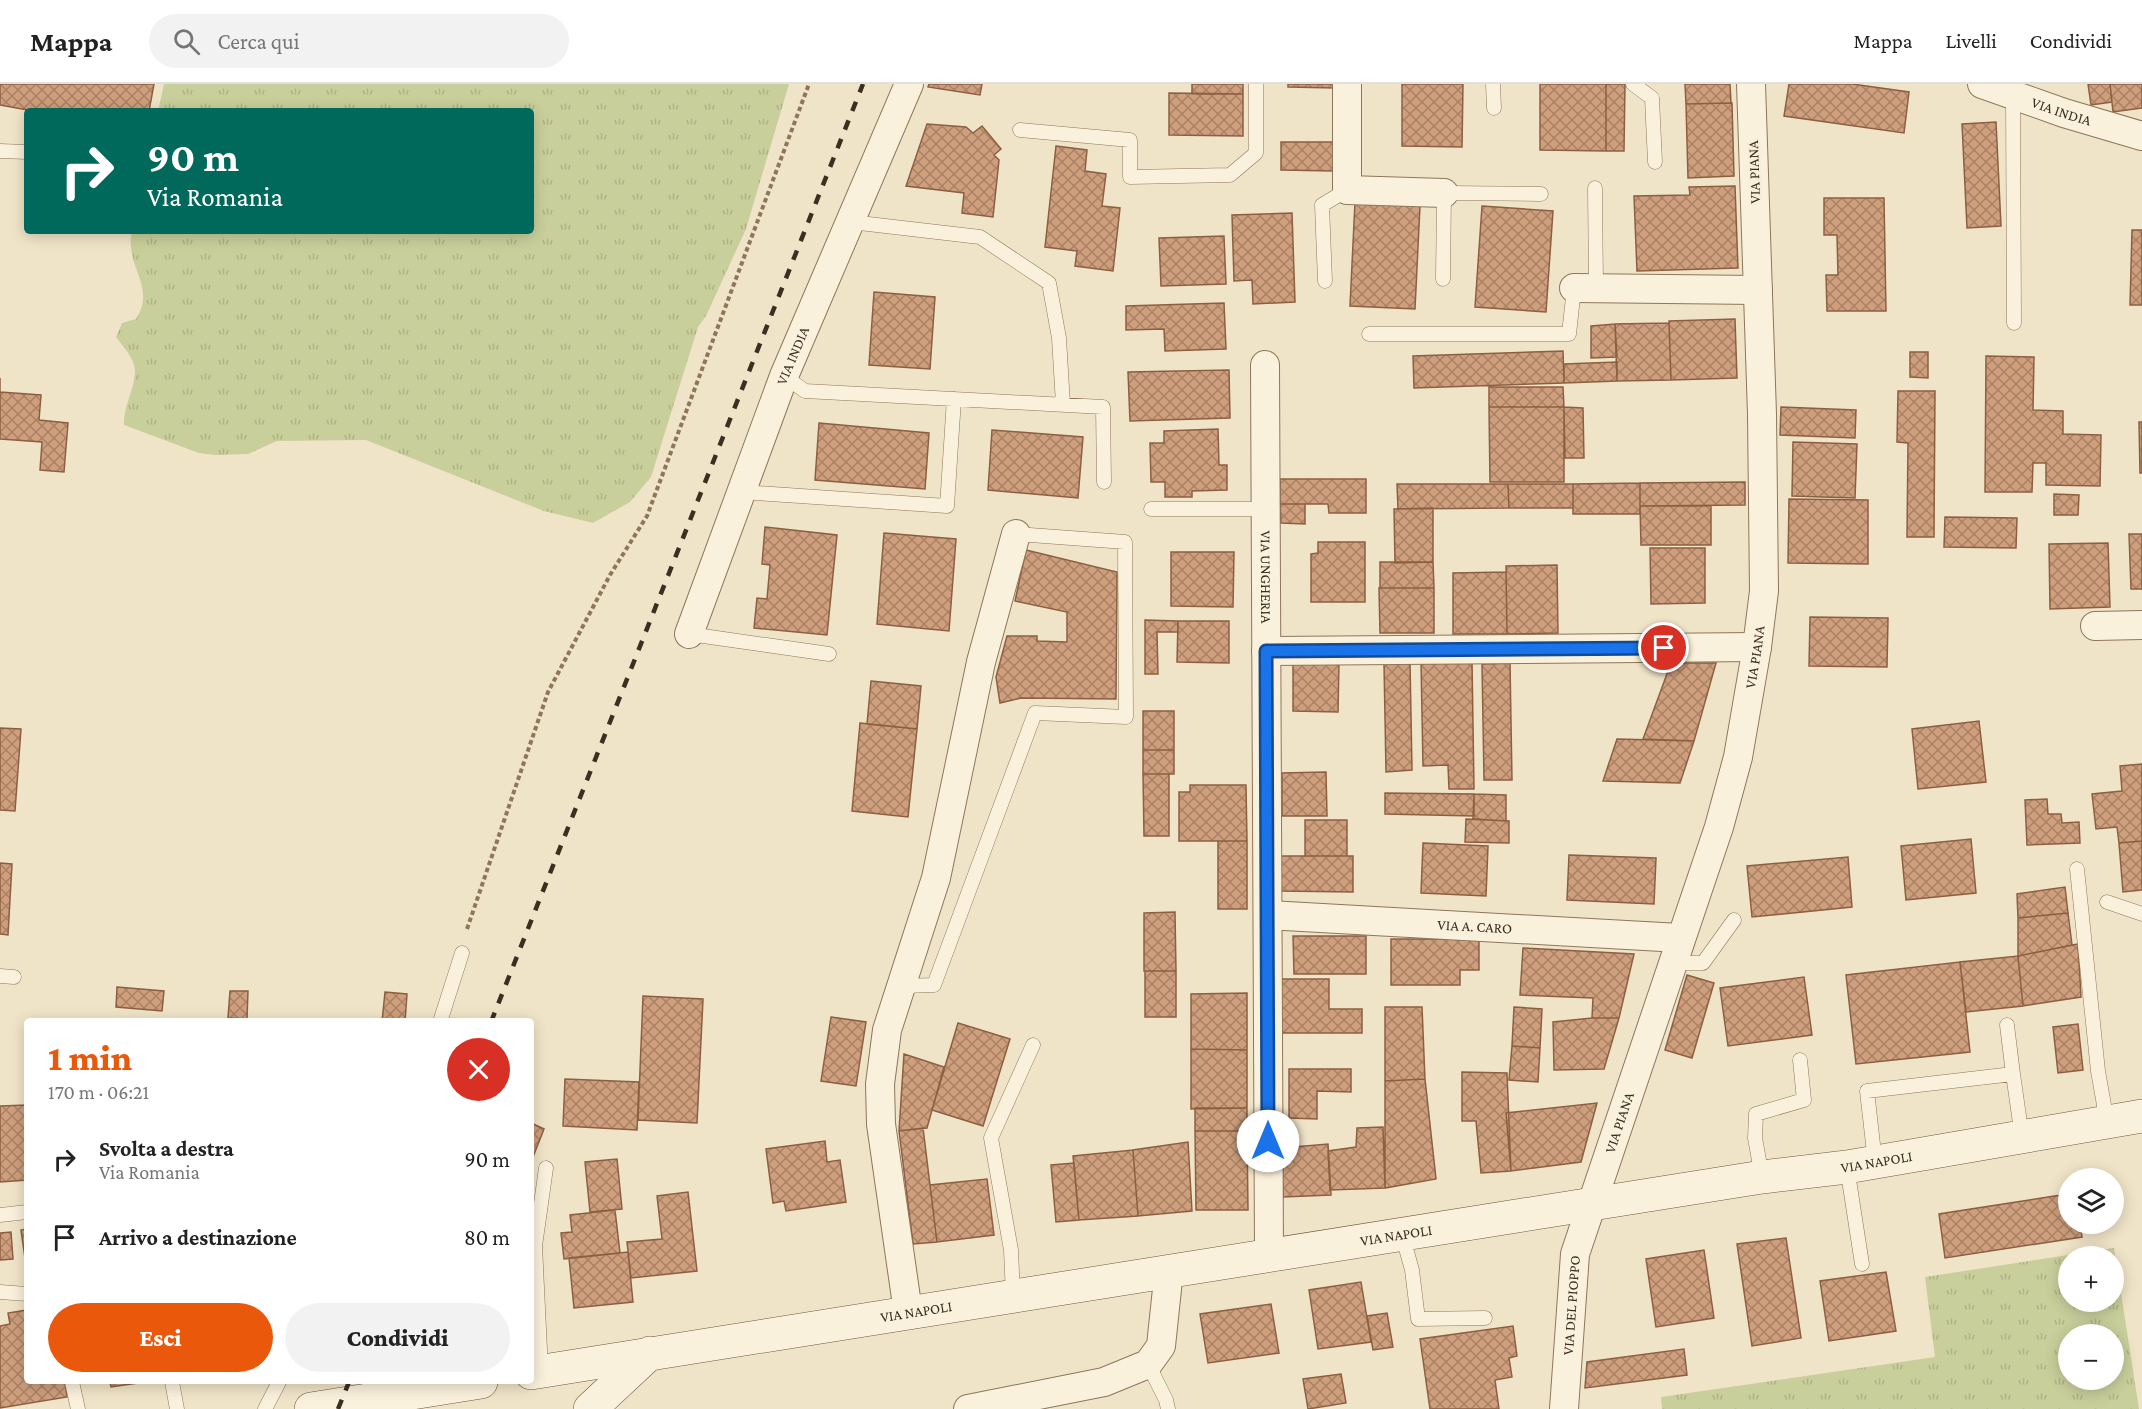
<!DOCTYPE html>
<html lang="it">
<head>
<meta charset="utf-8">
<style>
	body { margin:0; font-family:"Crimson Pro",serif; background:#f2f2f2; color:#222; height:100vh; display:flex; flex-direction:column; font-size:22px; white-space:nowrap }
	* { box-sizing:border-box; margin:0 }
	p { font-size:20px; color:#767676 }
	.icon { flex:none; width:33px; height:33px; fill:none; stroke:currentColor; stroke-width:2; stroke-linecap:round; stroke-linejoin:round }
	.map { position:relative; flex:1; overflow:hidden }
	.panel { position:absolute; left:24px; top:934px; width:510px; height:366px; display:flex; flex-direction:column; background:#fff; border-radius:6px; box-shadow:0 3px 15px #0003 }
	.panel>* { flex:none }
	.guide { position:absolute; left:24px; top:24px; width:510px; height:126px; border-radius:6px; box-shadow:0 3px 15px #0003; background:#00695c; color:#fff; overflow:hidden }
	.controls { position:absolute; left:2058px; top:1084px; display:grid; gap:12px }
	.controls a { display:grid; place-items:center; width:66px; height:66px; border-radius:50%; background:#fff; box-shadow:0 3px 15px #0003; font-size:30px }
	.pin { position:absolute; display:grid; place-items:center; width:51px; height:51px; color:#fff; margin:-26px; border:3px solid #fff; border-radius:50%; box-shadow:0 2px 6px #0007 }
	.me { position:absolute; width:66px; margin:-33px; rotate:0deg; stroke-linejoin:round; filter:drop-shadow(0 0 4px #0008) }
	.turn { display:flex; align-items:center; gap:21px; height:126px; padding:0 24px; font-size:27px }
	.turn .icon { width:78px; height:78px; stroke-width:2.5 }
	.turn b { display:block; font-size:42px; line-height:51px }
	.round { display:grid; place-items:center; flex:none; width:63px; height:63px; border-radius:32px; background:#f2f2f2 }
	.summary { display:flex; align-items:center; justify-content:space-between; height:102px; padding:0 24px }
	h1 { font-size:36px; font-weight:800; line-height:45px; color:#ea580c }
	.primary-button { display:flex; gap:12px; margin-top:auto; padding:12px 24px }
	.primary-button a { flex:1; height:69px; border-radius:36px; background:#ea580c; color:#fff; font-size:24px; font-weight:800; line-height:69px; text-align:center }
	.primary-button a+a { background:#f2f2f2; color:#222 }
	ul { padding:0; list-style:none }
	li { display:flex; align-items:center; gap:18px; height:78px; padding:0 24px }
	li div { flex:1 }
	li b { display:block; font-size:22px }
	li em { font-style:normal }
	header { display:flex; align-items:center; gap:36px; box-sizing:border-box; height:84px; padding:0 30px; background:#fff; border-bottom:2px solid #e0e0e0 }
	header strong { font-size:28px }
	nav { display:flex; gap:33px; margin-inline-start:auto; font-size:21px }
	.search { width:420px; height:54px; background:#f2f2f2; display:flex; align-items:center; gap:15px; box-sizing:border-box; padding:0 21px; border-radius:33px; color:#767676; font-size:22px }
	.map>svg:first-child { display:block }
	.grass { fill:url(#grass-tufts); fill-rule:evenodd }
	.building { fill:url(#building-cross-hatch); stroke:#8d5f41; stroke-width:1.5 }
	.lines { fill:none; stroke-linecap:round; stroke-linejoin:round }
	.lane-casing { stroke:#8d765c; stroke-width:15 }
	.street-casing { stroke:#8d765c; stroke-width:30 }
	.secondary-casing { stroke:#6f573f; stroke-width:34 }
	.path { stroke:#8d765c; stroke-width:4; stroke-dasharray:4.5 3; stroke-linecap:butt }
	.lane { stroke:#faf1dc; stroke-width:14 }
	.street { stroke:#faf1dc; stroke-width:28 }
	.secondary { stroke:#faf1dc; stroke-width:33 }
	.rail { stroke:#3d2e20; stroke-width:4.5; stroke-dasharray:10 10; stroke-linecap:butt }
	.route-casing { stroke:#114b97; stroke-width:15 }
	.route { stroke:#1a73e8; stroke-width:10 }
	.labels { text-anchor:middle; dominant-baseline:central; stroke-width:4.5; stroke-linejoin:round; paint-order:stroke }
	.street-label { font-size:15px; fill:#3d2e20; stroke:#f7eed8 }
</style>
</head>
<body>
<header>
<strong>Mappa</strong>
<div class="search"><svg class="icon" aria-label="search" viewBox="0 0 24 24"><circle cx="10" cy="10" r="6"/><path d="M15 15l6 6"/></svg>Cerca qui</div>
<nav><a>Mappa</a><a>Livelli</a><a>Condividi</a></nav>
</header>
<div class="map">
<svg width="2142" height="1325" viewBox="0 0 2142 1325">
	<defs>
		<pattern id="grass-tufts" width="24" height="20" patternUnits="userSpaceOnUse" patternTransform="scale(1.5)"><rect width="24" height="20" fill="#c9cf9b"/><path d="M3 7l-1-3M5 7V3M7 7l1-3M15 17l-1-3M17 17v-4M19 17l1-3" fill="none" stroke="#aeb285"/></pattern>
		<pattern id="building-cross-hatch" width="8" height="8" patternUnits="userSpaceOnUse" patternTransform="scale(1.5)"><rect width="8" height="8" fill="#cf9f7d"/><path d="M0 0l8 8M0 8l8-8" fill="none" stroke="#a98266"/></pattern>
	</defs>
	<rect width="100%" height="100%" fill="#f0e4c8"/>
	<!-- grass -->
	<path class="grass" d="M164,0H789L746,145L706,232L698,243L651,393L630,418L593,439L544,427L366,356L277,357L248,370L215,371L199,369L124,341C123,319 139,298 134,281C131,271 122,261 116,253L122,239L136,235C157,202 124,183 132,147H531V27H158Z
		M2114,1164L2139,1325H1662L1661,1313L1935,1273L1925,1193ZM2068,1173H2114V1218H2068ZM2068,1251H2114V1296H2068Z"/>
	<!-- building -->
	<path class="building" d="M0,0H154L149,27H33L0,21Z
		M929,0H982L980,11L928,3Z
		M1192,0H1243V10H1192Z
		M1288,0H1335V4L1288,3Z
		M1402,0H1463L1462,63L1402,62Z
		M1540,0H1606V67L1540,66Z
		M1606,0H1625L1624,67H1606Z
		M1685,0H1730L1731,19L1686,20Z
		M1789,0H1852L1909,8L1904,49L1784,32Z
		M2088,0H2110L2112,18L2091,21Z
		M2110,0H2142V24L2113,28Z
		M1169,9L1243,10V52L1169,51Z
		M1732,19L1734,92L1688,94L1686,20Z
		M1996,38L2001,142L1967,144L1962,40Z
		M927,40L966,43L973,49L982,42L1001,65L994,71L999,76L993,133L962,129L964,109L906,102Z
		M1281,58H1334L1333,87L1281,86Z
		M1056,62L1087,66L1085,87L1106,90L1102,122L1120,124L1113,187L1075,182L1077,167L1045,163Z
		M1735,102L1738,184L1637,187L1634,112L1690,111L1689,103Z
		M1824,114H1884L1886,227H1827L1826,191H1838L1837,151H1824Z
		M1355,118L1420,122L1415,225L1350,222Z
		M1482,122L1553,127L1546,228L1475,223Z
		M1292,129L1295,218L1253,220L1252,196L1234,197L1232,131Z
		M2132,146H2142V221H2130Z
		M1224,152L1226,200L1161,202L1159,154Z
		M874,208L935,213L930,285L869,281Z
		M1224,219L1226,265L1165,267L1164,245L1126,246V222Z
		M1735,235L1737,294L1671,296L1669,237Z
		M1669,239L1671,296L1617,297L1615,240Z
		M1615,240L1617,273L1591,274V242Z
		M1563,267L1564,299L1414,304L1413,272Z
		M1910,268H1928V294L1910,293Z
		M1986,272L2034,273L2033,326L2063,327V350L2101,351L2100,402L2046,401V379H2033L2032,408H1985Z
		M1617,278V297L1564,299V280Z
		M1229,286L1230,334L1130,337L1128,288Z
		M0,294V308L41,311L39,336L68,339L64,388L40,386L42,358L0,355Z
		M1489,303H1563L1564,323H1489Z
		M1898,307H1935L1934,453H1907L1908,359L1897,358Z
		M1489,323H1564V398H1490Z
		M1564,323L1583,324L1584,374H1565Z
		M1781,323L1856,326L1855,354L1780,351Z
		M2139,338H2142V389H2140Z
		M819,339L929,349L925,405L815,396Z
		M1218,345L1219,381H1227V406L1192,407V413H1165V398H1151L1150,359H1164V347Z
		M992,346L1083,353L1078,414L988,406Z
		M1793,358L1857,360L1855,414L1792,412Z
		M1280,395H1366V429H1329L1328,420H1280Z
		M1745,398V421L1640,422V399Z
		M1640,399V430H1573V400Z
		M1397,400H1508L1509,424L1398,425Z
		M1508,400H1573V424H1509Z
		M2054,410L2079,411L2078,431H2054Z
		M1789,415L1868,416V480L1788,479Z
		M1280,420H1305V440L1281,439Z
		M1640,422H1711V461H1641Z
		M1433,424V478L1395,479L1394,425Z
		M1945,433L2017,434L2016,464L1944,463Z
		M765,443L837,451L827,551L754,544L757,514L767,515L770,481L762,480Z
		M884,449L956,455L949,547L877,540Z
		M2129,450H2142V505H2131Z
		M1318,458H1365V518H1311V470L1318,469Z
		M2108,459L2110,523L2050,525L2049,460Z
		M1650,464H1705V519L1651,520Z
		M1026,466L1117,488L1116,615L1021,614L1000,619L996,593L1007,552H1037V557L1067,558V528L1015,517Z
		M1171,468H1234L1233,523L1171,522Z
		M1380,478H1433L1434,504H1380Z
		M1557,481L1558,549L1507,550L1506,482Z
		M1506,488L1507,550H1453V489Z
		M1379,504H1434V549H1380Z
		M1810,533L1888,534L1887,583L1809,582Z
		M1145,536L1178,537V548H1157L1158,590H1145Z
		M1178,537H1229V579L1177,578Z
		M1293,576L1339,577L1338,628L1293,627Z
		M1472,577L1474,705H1449L1448,681L1423,682L1421,578Z
		M1410,578L1412,686L1386,688L1384,579Z
		M1510,579L1512,696H1484L1482,580Z
		M1671,579H1716L1694,657L1643,655Z
		M871,597L921,602L917,645L867,640Z
		M1143,627H1174V666H1143Z
		M1979,637L1986,698L1918,705L1912,645Z
		M860,639L917,645L908,733L852,727Z
		M0,644L21,645L15,727L0,726Z
		M1617,655L1694,657L1680,699L1603,697Z
		M1143,666H1174V690H1143Z
		M2142,680V757L2119,759L2117,743L2096,745L2092,710L2122,707L2120,682Z
		M1326,688L1327,732H1282V689Z
		M1143,690H1169V752H1144Z
		M1190,701H1246L1247,757H1179V708H1190Z
		M1385,709L1474,710V732L1385,730Z
		M1474,710L1506,711V737L1473,735Z
		M2047,715L2048,730H2061L2062,739L2079,738L2080,759L2027,761L2025,716Z
		M1466,735L1509,737V759L1465,758Z
		M1305,736H1347V772H1305Z
		M1971,755L1976,809L1906,816L1901,762Z
		M1218,757H1247V825H1218Z
		M2142,757V806L2123,808L2119,759Z
		M1423,759L1488,762L1486,812L1421,809Z
		M1569,771L1656,774L1654,820L1567,816Z
		M1279,772H1353V808L1279,807Z
		M1848,773L1852,823L1752,833L1747,782Z
		M0,779L12,780L8,851L0,850Z
		M2065,803L2068,829L2018,834L2017,810Z
		M1175,828L1176,887H1144V829Z
		M2068,829L2072,861L2018,872V834Z
		M1293,852H1366V890H1294Z
		M1391,855H1479V886H1460V901H1391Z
		M2078,860L2081,913L2023,922L2018,872Z
		M1523,864L1634,870L1619,934H1592L1593,914L1520,911Z
		M2018,872L2023,922L1966,928L1960,878Z
		M1960,878L1970,968L1856,980L1846,891Z
		M1145,887H1176V933H1145Z
		M1687,891L1714,899L1692,974L1665,966Z
		M1804,893L1812,951L1728,962L1720,904Z
		M1280,895H1329V925H1362V949H1281Z
		M117,903L164,907L162,927L116,923Z
		M230,907H248L247,935L228,934Z
		M385,908L407,910L405,938H382Z
		M1247,909V966L1191,965V910Z
		M643,912L703,915L697,1039L638,1036Z
		M1385,923H1422L1425,995L1385,997Z
		M1514,923L1542,925L1540,964L1512,962Z
		M831,933L866,938L856,1002L821,997Z
		M1592,934H1619L1604,985L1554,986L1553,938Z
		M958,939L1010,955L983,1042L932,1026Z
		M2078,940L2083,986L2058,989L2053,943Z
		M1512,962L1540,964L1538,998L1509,996Z
		M1191,965L1247,966V1024L1191,1025Z
		M904,970L944,983L927,1044L899,1047Z
		M1289,985H1351V1008L1317,1007V1035L1289,1034Z
		M1462,988L1507,989L1511,1087L1481,1089L1476,1037H1462Z
		M565,995L639,998L637,1046L563,1042Z
		M1425,995L1436,1095L1385,1104V997Z
		M1597,1019L1581,1078L1511,1087L1506,1029Z
		M27,1021V1096L0,1098V1022Z
		M1195,1024H1247V1047H1195Z
		M531,1039L544,1045L531,1078Z
		M1383,1043L1385,1104L1330,1106L1328,1067L1356,1063L1357,1044Z
		M923,1044L937,1158L913,1160L899,1047Z
		M1195,1047H1247L1248,1126H1196Z
		M825,1057L827,1078L840,1076L846,1118L786,1127L784,1117L773,1119L766,1065Z
		M1188,1058L1192,1127L1138,1132L1133,1066Z
		M1328,1060L1331,1111L1283,1113L1282,1064Z
		M1133,1066L1138,1132L1079,1136L1073,1072Z
		M617,1075L622,1125L590,1128L585,1078Z
		M1074,1079L1079,1136L1056,1138L1051,1081Z
		M987,1095L994,1151L937,1158L930,1101Z
		M688,1108L697,1187L631,1194L627,1158L662,1155L657,1112Z
		M2068,1110V1140H2080L2082,1153L1945,1174L1939,1130Z
		M615,1126L620,1169L564,1175L561,1149L572,1148L570,1131Z
		M27,1145V1188L21,1146Z
		M11,1148L13,1175L0,1176V1149Z
		M1786,1154L1801,1254L1752,1262L1737,1160Z
		M1704,1166L1714,1234L1656,1243L1646,1175Z
		M628,1168L633,1218L574,1224L569,1174Z
		M1886,1188L1896,1247L1829,1257L1820,1197Z
		M1361,1198L1371,1258L1318,1265L1309,1206Z
		M1271,1220L1279,1269L1208,1279L1200,1230Z
		M27,1226V1298H65L67,1313L0,1324V1242L10,1240L8,1229Z
		M1387,1229L1393,1263L1373,1266L1367,1232Z
		M1513,1242L1517,1272L1509,1274L1512,1293L1495,1296L1499,1325H1430L1420,1255Z
		M1684,1265L1687,1291L1585,1304L1587,1278Z
		M1341,1290L1346,1319L1308,1325L1303,1295Z
		M110,1298H145L111,1303Z"/>
	<g class="lines">
		<!-- lane casing -->
		<g class="lane-casing">
			<path id="lane" d="M1493,0L1494,24
				M1633,0L1652,14L1655,78
				M2013,11L2014,239
				M1020,46L1130,56V93L1230,91L1256,69V0
				M0,67L27,68
				M1595,104L1596,204
				M851,138L980,153L1049,199L1059,254L1063,320
				M1443,195L1444,109L1541,110
				M1325,197L1322,121L1347,106
				M1369,250H1569L1574,204
				M784,292L805,307L1103,323L1104,398
				M742,408L947,422L954,315
				M1151,425H1266
				M689,550L829,570
				M2077,785L2098,987L2107,1038
				M2107,818L2142,830
				M1672,879H1703L1734,836
				M0,892L14,893
				M902,902L934,901L1035,629L1126,633L1125,458L1016,450
				M440,938L462,869
				M2013,990L2022,1053
				M1875,1078L1867,1007L2013,990L2007,941
				M1847,1083L1862,1180
				M1762,1093L1755,1054L1756,1030L1804,1016L1800,976
				M0,1131L27,1128
				M1402,1150L1412,1186L1418,1235L1485,1234
				M0,1208L27,1210
				M1013,1211L1011,1166L991,1054L1033,961
				M1148,1280L1166,1316L1168,1325
				M541,1287L535,1162L546,1084
				M72,1298L78,1325
				M172,1298L177,1325
				M265,1325L279,1298"/>
		</g>
		<!-- street casing -->
		<g class="street-casing">
			<g id="street">
				<path d="M1347,0V106L1444,109"/>
				<path id="s1" d="M1982,0L2064,29L2142,52"/>
				<path d="M1574,204L1758,206"/>
				<path id="s2" d="M1265,281L1269,1171"/>
				<path d="M2095,542L2142,541"/>
				<path id="s3" d="M689,550L784,292L909,0"/>
				<path d="M1266,567L1757,563"/>
				<path id="s4" d="M1268,831L1680,854"/>
				<path d="M908,1228L881,1040L880,1000L887,946L936,794L981,578L1016,450"/>
				<path d="M968,1325L1104,1298L1148,1280L1161,1262L1169,1186"/>
				<path id="s5" d="M1564,1325L1575,1170L1719,743L1738,673L1757,563L1764,507L1762,330L1751,0"/>
			</g>
		</g>
		<!-- secondary casing -->
		<g class="secondary-casing">
			<g id="secondary">
				<path id="s6" d="M531,1289L1762,1093L1847,1083L2142,1032"/>
				<path d="M311,1325L481,1298"/>
				<path d="M590,1325L650,1269"/>
			</g>
		</g>
		<!-- path -->
		<path class="path" d="M467,845L548,608L610,491L647,432L809,0"/>
		<!-- lane -->
		<use href="#lane" class="lane"/>
		<!-- street -->
		<use href="#street" class="street"/>
		<!-- secondary -->
		<use href="#secondary" class="secondary"/>
		<!-- rail -->
		<path class="rail" d="M491,938L863,0
			M338,1325L349,1298"/>
	</g>
	<g class="lines">
		<!-- route casing -->
		<g class="route-casing">
			<path id="route" d="M1268,1057L1266,567L1664,564"/>
		</g>
		<!-- route -->
		<use href="#route" class="route"/>
	</g>
	<g class="labels">
		<!-- street labels -->
		<g class="street-label">
			<text stroke="none"><textPath href="#s1" startOffset="84">VIA INDIA</textPath></text>
			<text transform="translate(1754 88) rotate(-92)">VIA PIANA</text>
			<text stroke="none"><textPath href="#s3" startOffset="297">VIA INDIA</textPath></text>
			<text stroke="none"><textPath href="#s2" startOffset="212">VIA UNGHERIA</textPath></text>
			<text stroke="none"><textPath href="#s5" startOffset="780">VIA PIANA</textPath></text>
			<text stroke="none"><textPath href="#s4" startOffset="207">VIA A. CARO</textPath></text>
			<text stroke="none"><textPath href="#s5" startOffset="294">VIA PIANA</textPath></text>
			<text stroke="none"><textPath href="#s6" startOffset="1362">VIA NAPOLI</textPath></text>
			<text stroke="none"><textPath href="#s6" startOffset="876">VIA NAPOLI</textPath></text>
			<text stroke="none"><textPath href="#s5" startOffset="104">VIA DEL PIOPPO</textPath></text>
			<text stroke="none"><textPath href="#s6" startOffset="390">VIA NAPOLI</textPath></text>
		</g>
	</g>
</svg>
<div class="controls">
<a><svg class="icon" aria-label="layers" viewBox="0 0 24 24"><path d="M12 4l9 5-9 5-9-5zM3 14l9 5 9-5"/></svg></a>
<a>+</a>
<a>−</a>
</div>
<div class="pin" style="left:1664px;top:564px;background:#d93025"><svg class="icon" aria-label="arrive" viewBox="0 0 24 24"><path d="M6 21V4h12l-3 4 3 4H6"/></svg></div>
<svg class="me" style="left:1268px;top:1057px" viewBox="-20 -20 40 40"><circle r="19" fill="#fff"/><path d="M0-13L10 11 0 6-10 11z" fill="#1a73e8"/></svg>
<div class="guide">
<div class="turn"><svg class="icon" aria-label="right" viewBox="0 0 24 24"><path d="M7 20v-9h11M14 6l5 5-5 5"/></svg><div><b>90 m</b>Via Romania</div></div>
</div>
<section class="panel">
<div class="summary"><div><h1>1 min</h1><p>170 m · 06:21</p></div><a class="round" style="background:#d93025;color:#fff"><svg class="icon" aria-label="close" viewBox="0 0 24 24"><path d="M6 6l12 12M18 6L6 18"/></svg></a></div>
<ul>
<li><svg class="icon" aria-label="right" viewBox="0 0 24 24"><path d="M7 20v-9h11M14 6l5 5-5 5"/></svg><div><b>Svolta a destra</b><p>Via Romania</p></div><em>90 m</em></li>
<li><svg class="icon" aria-label="arrive" viewBox="0 0 24 24"><path d="M6 21V4h12l-3 4 3 4H6"/></svg><div><b>Arrivo a destinazione</b></div><em>80 m</em></li>
</ul>
<div class="primary-button"><a>Esci</a><a>Condividi</a></div>
</section>
</div>
</body>
</html>
